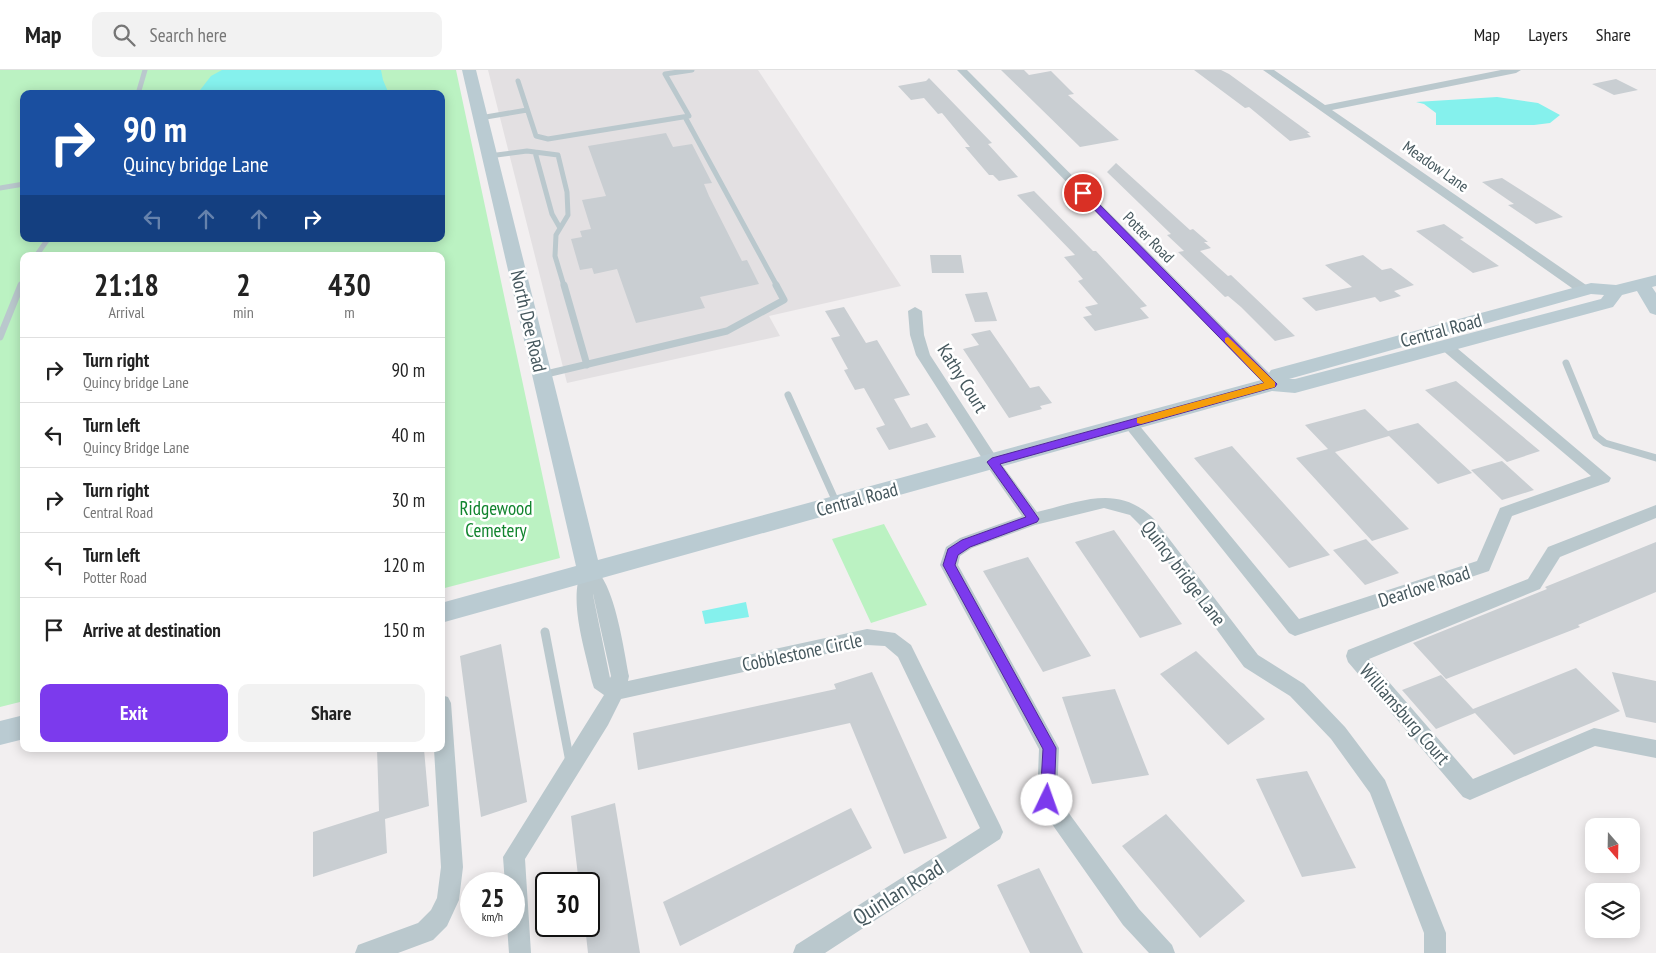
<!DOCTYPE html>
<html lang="en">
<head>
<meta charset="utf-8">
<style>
	body { margin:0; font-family:"PT Sans Narrow",sans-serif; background:#f2f2f2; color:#222; height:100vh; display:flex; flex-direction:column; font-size:19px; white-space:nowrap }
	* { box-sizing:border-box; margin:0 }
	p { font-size:16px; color:#767676 }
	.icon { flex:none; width:28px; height:28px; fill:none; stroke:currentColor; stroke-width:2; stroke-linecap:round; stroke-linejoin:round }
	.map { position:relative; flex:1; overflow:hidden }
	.side { position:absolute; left:20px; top:182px; width:425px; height:500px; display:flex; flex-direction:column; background:#fff; border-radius:10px; box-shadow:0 2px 12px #0003 }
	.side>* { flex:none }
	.hud { position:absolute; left:20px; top:20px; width:425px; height:152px; border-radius:10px; box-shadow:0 2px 12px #0003; background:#1a4fa0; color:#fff; overflow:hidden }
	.needle { width:32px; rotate:160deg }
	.tools { position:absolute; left:1585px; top:748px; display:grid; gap:10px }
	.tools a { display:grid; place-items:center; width:55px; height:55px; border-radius:10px; background:#fff; box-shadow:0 2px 12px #0003; font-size:25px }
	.speed { position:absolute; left:460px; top:802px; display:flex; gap:10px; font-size:25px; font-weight:700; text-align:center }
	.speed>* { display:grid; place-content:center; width:65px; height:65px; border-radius:50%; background:#fff; box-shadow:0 2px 12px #0003; line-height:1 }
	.speed small { font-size:12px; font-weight:400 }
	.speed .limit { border:2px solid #111; border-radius:8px; background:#fff; color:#111 }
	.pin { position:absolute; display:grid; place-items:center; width:42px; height:42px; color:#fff; margin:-21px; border:2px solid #fff; border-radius:50%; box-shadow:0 1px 5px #0007 }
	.me { position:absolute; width:55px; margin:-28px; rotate:3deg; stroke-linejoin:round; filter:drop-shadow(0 0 4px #0008) }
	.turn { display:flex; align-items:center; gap:18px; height:105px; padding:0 20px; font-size:22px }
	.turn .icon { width:65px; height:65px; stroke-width:2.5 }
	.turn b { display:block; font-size:35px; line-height:42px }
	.lanes { display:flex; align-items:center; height:48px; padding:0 20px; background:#0003; justify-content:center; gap:25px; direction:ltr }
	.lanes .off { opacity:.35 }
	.eta { display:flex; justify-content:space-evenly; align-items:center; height:85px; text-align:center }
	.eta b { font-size:30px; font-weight:700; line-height:35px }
	.button { display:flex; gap:10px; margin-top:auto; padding:10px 20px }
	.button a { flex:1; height:58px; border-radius:10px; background:#7c3aed; color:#fff; font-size:20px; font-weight:700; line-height:58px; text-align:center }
	.button a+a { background:#f2f2f2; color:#222 }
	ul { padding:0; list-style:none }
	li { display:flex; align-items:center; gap:15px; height:65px; padding:0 20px; border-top:1px solid #e0e0e0 }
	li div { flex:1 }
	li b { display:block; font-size:19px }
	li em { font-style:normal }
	header { display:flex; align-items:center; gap:30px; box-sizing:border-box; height:70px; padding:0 25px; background:#fff; border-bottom:1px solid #e0e0e0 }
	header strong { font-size:24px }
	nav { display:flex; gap:28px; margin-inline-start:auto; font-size:18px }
	.search { width:350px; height:45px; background:#f2f2f2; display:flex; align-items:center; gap:12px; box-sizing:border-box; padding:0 18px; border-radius:10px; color:#767676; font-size:19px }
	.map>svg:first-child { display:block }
	.education { fill:#e3e0e2 }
	.green { fill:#bbf2c2; fill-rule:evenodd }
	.water { fill:#85f1ed }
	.building { fill:#c9ced2 }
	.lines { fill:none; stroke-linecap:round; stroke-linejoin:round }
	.lane-far2 { stroke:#bac8cd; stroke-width:5 }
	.lane-far1 { stroke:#bac8cd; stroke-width:7 }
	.lane { stroke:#bac8cd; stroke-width:9 }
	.street { fill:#bac8cd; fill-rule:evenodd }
	.secondary { fill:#bacbd2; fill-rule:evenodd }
	.route { fill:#7c3aed; stroke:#51269a }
	.slow { fill:#f59e0b }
	.labels { text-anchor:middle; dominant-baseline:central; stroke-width:5; stroke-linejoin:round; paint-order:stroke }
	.far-street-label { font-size:16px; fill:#46585e; stroke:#fff }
	.street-label { font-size:19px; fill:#46585e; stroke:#fff }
	.park-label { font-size:19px; fill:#11842e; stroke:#fff }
	.near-street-label { font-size:22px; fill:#46585e; stroke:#fff }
</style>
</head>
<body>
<header>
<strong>Map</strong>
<div class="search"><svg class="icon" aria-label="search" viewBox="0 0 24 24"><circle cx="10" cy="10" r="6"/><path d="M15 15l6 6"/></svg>Search here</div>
<nav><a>Map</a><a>Layers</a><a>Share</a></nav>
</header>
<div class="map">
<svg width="1656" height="883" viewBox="0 0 1656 883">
	<rect width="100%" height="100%" fill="#f2eff0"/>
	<!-- education -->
	<path class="education" d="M488,0H758L901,216L769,246L780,266L567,313Z"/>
	<!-- green -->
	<path class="green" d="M0,0H456L560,488L441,519V186H24V631L0,637ZM24,24H441V169H24Z
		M884,454L927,535L871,553L832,469Z"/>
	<!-- water -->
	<path class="water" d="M222,0H381L383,10L389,24H197L211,6Z
		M1497,27L1538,33L1560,45L1550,53L1534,55H1436V43L1424,34L1416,32Z
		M746,532L749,547L705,554L702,541Z"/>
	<!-- building -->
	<path class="building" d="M1001,0H1024L1029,5L1051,1L1074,24L1068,25L1119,70L1080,77Z
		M1194,0H1221L1229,4L1310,63H1307L1311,67L1290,71L1249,37L1245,38Z
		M929,8L992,73L988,74L1018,107L999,111L993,105H989L965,77H970L942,43L938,44L924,28L911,30L898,16L926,11Z
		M1616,9L1638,20L1614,25L1592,14Z
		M666,63L673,77L692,74L712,113L704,114L709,126L742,191L747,190L759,214L700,227L705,238L636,253L617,199L594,204L592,198L580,200L571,169L582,167L580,161L591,159L582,130L606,126L588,76Z
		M1116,93L1190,160L1193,159L1208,172H1204L1211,178L1200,181L1228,206L1231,205L1295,266L1275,271L1241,237L1228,226L1225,227L1178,182L1184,181L1167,165L1171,164L1107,102Z
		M1502,108L1563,147L1536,154L1508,135L1514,134L1482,112Z
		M1034,121L1093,181H1096L1147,236L1140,238L1149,248L1095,261L1083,247L1092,245L1085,237L1098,234L1078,211L1083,209L1064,187L1075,185L1017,125Z
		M1444,154L1464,168L1460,169L1499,196L1473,203L1416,161Z
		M930,185H961L964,203H932Z
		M1363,185L1382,200L1391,198L1414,215L1394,221L1401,226L1380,232L1375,227L1316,241L1302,228L1352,217L1325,195Z
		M987,222L997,251L975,252L965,224Z
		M844,237L866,273L877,270L910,325L894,329L911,358L927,353L936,367L889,380L876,358L885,355L864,318L855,320L844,300L848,299L831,268L840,266L825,241Z
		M990,260L1030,318L1039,316L1052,333L1040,336L1042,339L1009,348L963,279L979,275L971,264Z
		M1456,311L1540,381L1507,392L1425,320Z
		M1365,339L1388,361L1418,353L1472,403L1438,414L1389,366L1335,382L1409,459L1372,471L1296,388L1328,379L1305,355Z
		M1232,376L1330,485L1289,498L1194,388Z
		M1502,391L1534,420L1502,430L1471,400Z
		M1114,460L1182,554L1140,568L1075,472Z
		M1366,469L1399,503L1365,515L1333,480Z
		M1656,472V522L1578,555L1580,557L1446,609L1413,573L1547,519L1545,517Z
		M1028,487L1091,586L1043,602L983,501Z
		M501,574L527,732L481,747L460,586Z
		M1196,581L1265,649L1228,675L1160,604Z
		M1576,598L1620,641L1514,685L1475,643L1436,659L1402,620L1441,605L1473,639Z
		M872,602L947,768L904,784L850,653L638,700L633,663L836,619L834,614Z
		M1612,602L1656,611V653L1626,647Z
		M1115,619L1149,705L1092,714L1062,627Z
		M377,679H424L429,736L385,749L387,783L313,807V762L379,741Z
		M1307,701L1356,798L1302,807L1256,709Z
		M615,733L640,883H588L585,856H589V814H579L571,746Z
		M851,738L872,778L680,876L663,832Z
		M1166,744L1245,831L1200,868L1122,776Z
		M1039,798L1083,883H1030L997,815Z"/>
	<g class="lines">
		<!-- lane-far2 -->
		<path class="lane-far2" d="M518,11L536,66L548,69L689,46L665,4L692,0
			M138,24L145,0
			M685,47L777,216
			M480,48L527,40
			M535,82L552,144L560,158
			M489,86L527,81L558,85L567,122L568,145L556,165L555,186L564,216
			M0,118L24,114
			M36,186L48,169
			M21,216L24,208"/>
		<!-- lane-far1 -->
		<path class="lane-far1" d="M564,215L587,295
			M0,267L21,215
			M1566,293L1596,366L1605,373L1656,388
			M542,305L727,261L784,230L776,215
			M788,325L837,434"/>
		<!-- lane -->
		<path class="lane" d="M545,562L570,692"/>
		<!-- street -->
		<path class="street" d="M957,0H967L1277,311L1279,314L1277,317H1267Z
			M1263,0H1274L1325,35L1501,0H1521L1516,3L1332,40L1589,217L1590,220L1589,223H1579Z
			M915,237L922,241L924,265L930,285L997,388L1037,442C1080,432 1118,413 1154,449L1258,585L1304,614L1345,657L1385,710L1446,863V883H1424V863L1370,723L1331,669L1290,626L1244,597L1142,457L1130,445L1104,438L1035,455L972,478L960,486L958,495L1059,678L1057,727L1139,839L1172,875L1175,883H1149L1123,855L1040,737L1037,730L1039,679L940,495L946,477L960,468L1022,446L987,396L916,285L910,265L908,241Z
			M1446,272L1451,273L1611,408L1609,412L1512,446L1489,501L1295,566L1289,563L1122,353L1124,349H1134L1299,549L1477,491L1500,438L1591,406L1441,279L1439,276Z
			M1656,435V448L1560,487L1540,519L1369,589L1473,709L1594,658L1656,670V688L1595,676L1470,730L1463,727L1348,592L1346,586L1348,580L1528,509L1548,477Z
			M589,495C614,504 624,581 629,606L628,611L867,559L895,563L911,575L1000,755L1003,762L1000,769L825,883H793L796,875L980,758L898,587L885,576L867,575L621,629L608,655L525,789L531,883H509L507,856H514V814H505L503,787L604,625L594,618L592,612C585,579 567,528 583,497ZM593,524L611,606L610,608L593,525Z
			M441,625L448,627L451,633L463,797L459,830L447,856L433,870L398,883H355L358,875L418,853L431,840L437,828L441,797L434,679H441Z"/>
		<!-- secondary -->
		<path class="secondary" d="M462,0H476L598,490L1265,309L1271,300L1591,213L1616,215L1656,205V216L1652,217L1656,223V245L1650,243L1637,221L1622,225L1613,237L1295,323L1272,321L441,553V533L576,496ZM1591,224L1604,225L1601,229L1295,309H1289Z
			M24,645V669L0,675V651Z"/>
	</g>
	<!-- route -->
	<path class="route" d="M1080,121H1086L1277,314L1275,317L1000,394L1039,449L1037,452L970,477L958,485L955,495L1056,678L1054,730L1052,735L1047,737L1042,735L1040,730L1043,679L943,495L948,479L962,470L1026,447L987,392L992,388L1264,313L1080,125Z"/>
	<!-- slow -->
	<path class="slow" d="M1228,267L1275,312V317L1141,354L1137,353V348L1264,313L1225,272V268Z"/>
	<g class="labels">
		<!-- far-street labels -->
		<g class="far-street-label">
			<text transform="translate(1436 96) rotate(35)">Meadow Lane</text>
			<text transform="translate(1149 167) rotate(45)">Potter Road</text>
		</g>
		<!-- street labels -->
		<g class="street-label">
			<text transform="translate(529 251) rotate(77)">North Dee Road</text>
			<text transform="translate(1441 260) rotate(-15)">Central Road</text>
			<text transform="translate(963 308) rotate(58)">Kathy Court</text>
			<text transform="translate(857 429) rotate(-15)">Central Road</text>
			<text transform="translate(1184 503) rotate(53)">Quincy bridge Lane</text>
			<text transform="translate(1424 516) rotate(-18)">Dearlove Road</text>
			<text transform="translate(802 582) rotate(-12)">Cobblestone Circle</text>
			<text transform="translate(1405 644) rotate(49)">Williamsburg Court</text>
		</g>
		<!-- park labels -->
		<g class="park-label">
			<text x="496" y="438">Ridgewood<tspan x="496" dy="22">Cemetery</tspan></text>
		</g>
		<!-- near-street labels -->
		<g class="near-street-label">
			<text transform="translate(898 822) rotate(-32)">Quinlan Road</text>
		</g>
	</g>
</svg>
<div class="tools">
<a><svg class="needle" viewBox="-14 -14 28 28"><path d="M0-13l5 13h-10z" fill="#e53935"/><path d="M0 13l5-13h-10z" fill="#767676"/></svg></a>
<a><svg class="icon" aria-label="layers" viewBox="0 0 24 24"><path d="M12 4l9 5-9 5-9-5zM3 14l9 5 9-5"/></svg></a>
</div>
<div class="speed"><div>25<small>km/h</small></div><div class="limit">30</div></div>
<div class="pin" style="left:1083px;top:123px;background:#d93025"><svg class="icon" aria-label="arrive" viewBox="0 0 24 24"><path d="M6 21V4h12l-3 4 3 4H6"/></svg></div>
<svg class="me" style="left:1047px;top:730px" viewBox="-20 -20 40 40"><circle r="19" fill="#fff"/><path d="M0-13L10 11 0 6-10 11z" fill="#7c3aed"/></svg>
<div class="hud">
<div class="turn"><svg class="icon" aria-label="right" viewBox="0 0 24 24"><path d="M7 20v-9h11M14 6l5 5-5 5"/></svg><div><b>90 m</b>Quincy bridge Lane</div></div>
<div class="lanes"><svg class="icon off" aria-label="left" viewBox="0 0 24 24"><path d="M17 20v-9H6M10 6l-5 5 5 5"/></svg><svg class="icon off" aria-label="ahead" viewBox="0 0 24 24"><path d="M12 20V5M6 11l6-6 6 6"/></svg><svg class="icon off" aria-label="ahead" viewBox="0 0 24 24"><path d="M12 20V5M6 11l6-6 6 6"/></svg><svg class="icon" aria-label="right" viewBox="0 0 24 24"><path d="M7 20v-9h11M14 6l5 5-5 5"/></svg></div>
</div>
<section class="side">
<div class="eta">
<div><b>21:18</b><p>Arrival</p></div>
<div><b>2</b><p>min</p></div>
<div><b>430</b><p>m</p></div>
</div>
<ul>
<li><svg class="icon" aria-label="right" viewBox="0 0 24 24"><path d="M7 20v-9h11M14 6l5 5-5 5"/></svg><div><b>Turn right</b><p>Quincy bridge Lane</p></div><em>90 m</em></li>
<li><svg class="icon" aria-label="left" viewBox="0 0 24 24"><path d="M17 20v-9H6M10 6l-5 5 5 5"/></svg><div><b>Turn left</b><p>Quincy Bridge Lane</p></div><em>40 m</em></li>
<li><svg class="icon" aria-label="right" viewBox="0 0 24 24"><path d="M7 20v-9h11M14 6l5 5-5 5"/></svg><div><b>Turn right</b><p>Central Road</p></div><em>30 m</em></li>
<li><svg class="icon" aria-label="left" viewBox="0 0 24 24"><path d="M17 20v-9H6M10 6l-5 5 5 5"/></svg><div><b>Turn left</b><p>Potter Road</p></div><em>120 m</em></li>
<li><svg class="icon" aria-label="arrive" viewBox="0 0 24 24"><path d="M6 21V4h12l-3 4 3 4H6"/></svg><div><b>Arrive at destination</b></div><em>150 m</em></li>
</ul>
<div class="button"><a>Exit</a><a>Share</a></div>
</section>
</div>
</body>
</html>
